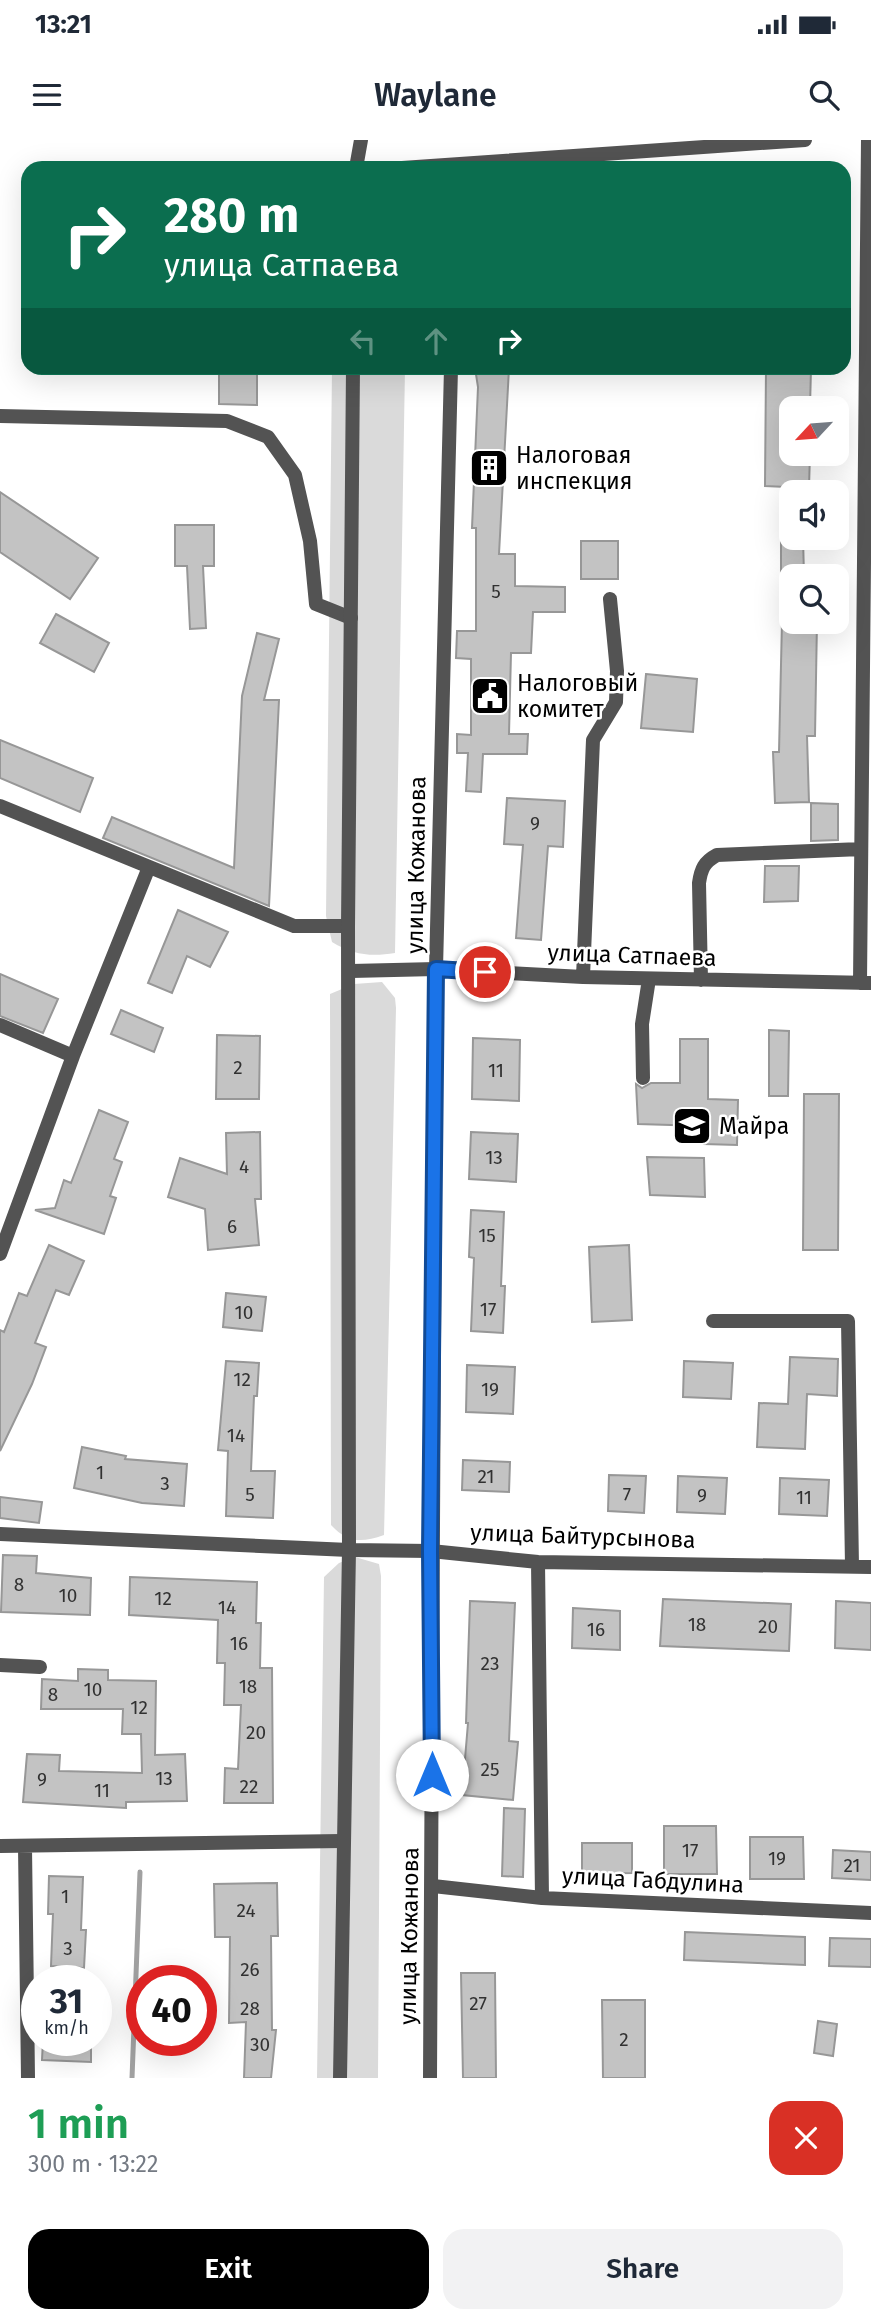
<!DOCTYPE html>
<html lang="en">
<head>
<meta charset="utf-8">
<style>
	body { margin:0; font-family:"Fira Sans",sans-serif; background:#f2f2f3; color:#1f2937; height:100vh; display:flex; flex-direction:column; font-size:26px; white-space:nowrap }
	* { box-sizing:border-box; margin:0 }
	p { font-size:23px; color:#747a83 }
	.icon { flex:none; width:38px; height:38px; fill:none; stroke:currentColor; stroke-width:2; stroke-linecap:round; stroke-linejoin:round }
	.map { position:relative; height:1938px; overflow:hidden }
	.side { display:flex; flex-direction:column; background:#fff; flex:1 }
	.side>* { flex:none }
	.banner { position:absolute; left:21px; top:21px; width:830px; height:214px; border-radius:21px; box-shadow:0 7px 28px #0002; background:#0b6e4f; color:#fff; overflow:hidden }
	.needle { width:46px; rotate:244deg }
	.controls { position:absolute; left:779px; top:256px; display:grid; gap:14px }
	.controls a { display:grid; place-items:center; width:70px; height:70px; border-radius:14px; background:#fff; box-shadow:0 7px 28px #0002; font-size:35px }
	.speed { position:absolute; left:21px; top:1825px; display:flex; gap:14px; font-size:35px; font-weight:700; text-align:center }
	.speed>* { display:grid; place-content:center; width:91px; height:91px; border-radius:50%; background:#fff; box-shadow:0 7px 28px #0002; line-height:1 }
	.speed small { font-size:18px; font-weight:400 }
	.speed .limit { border:10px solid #d22; background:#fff; color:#111 }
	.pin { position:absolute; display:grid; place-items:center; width:60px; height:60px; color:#fff; margin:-30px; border:4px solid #fff; border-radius:50%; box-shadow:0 2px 7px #0007 }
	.me { position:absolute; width:77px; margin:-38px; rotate:0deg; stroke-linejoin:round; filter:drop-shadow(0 0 5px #0008) }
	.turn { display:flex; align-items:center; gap:24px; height:147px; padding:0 28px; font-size:32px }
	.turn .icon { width:91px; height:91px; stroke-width:2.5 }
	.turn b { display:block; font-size:49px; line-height:60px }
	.lanes { display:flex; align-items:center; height:66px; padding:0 28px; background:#0003; justify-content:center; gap:35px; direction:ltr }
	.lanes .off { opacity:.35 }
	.round { display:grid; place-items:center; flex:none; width:74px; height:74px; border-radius:21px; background:#f2f2f3 }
	.head { display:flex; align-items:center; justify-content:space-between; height:119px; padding:0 28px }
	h1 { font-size:42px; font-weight:600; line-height:52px; color:#1e9e55 }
	.button { display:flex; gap:14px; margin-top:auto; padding:14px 28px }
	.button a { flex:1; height:80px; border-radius:21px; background:#000; color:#fff; font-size:28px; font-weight:600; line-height:80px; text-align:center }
	.button a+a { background:#f2f2f3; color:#1f2937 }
	.status { display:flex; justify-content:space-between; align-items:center; height:49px; padding:0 35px; background:#fff; direction:ltr }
	.status svg { height:19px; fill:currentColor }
	header { display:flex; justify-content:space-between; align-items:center; height:91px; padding:0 28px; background:#fff; font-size:32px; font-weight:600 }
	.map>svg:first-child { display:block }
	.green { fill:#dadada }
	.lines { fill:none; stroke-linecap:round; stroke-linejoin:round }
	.stream { stroke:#a1a1a1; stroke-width:5 }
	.building { fill:#c3c3c3; stroke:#979797; stroke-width:2 }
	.minor { stroke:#535353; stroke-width:14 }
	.tertiary { stroke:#535353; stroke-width:14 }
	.route-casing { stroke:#114b97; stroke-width:18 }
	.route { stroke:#1a73e8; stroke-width:12 }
	.labels { text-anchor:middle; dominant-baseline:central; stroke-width:5; stroke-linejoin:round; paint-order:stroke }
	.number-label { font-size:19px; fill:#313131 }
	.poi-label { font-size:23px; fill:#000; stroke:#fff; text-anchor:start }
	.street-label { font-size:23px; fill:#000; stroke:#fff }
</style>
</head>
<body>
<div class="status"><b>13:21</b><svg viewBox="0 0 49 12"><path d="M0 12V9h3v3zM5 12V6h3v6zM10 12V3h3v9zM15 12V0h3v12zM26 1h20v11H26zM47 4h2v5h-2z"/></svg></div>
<header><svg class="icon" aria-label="menu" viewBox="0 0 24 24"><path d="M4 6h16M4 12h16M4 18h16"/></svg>Waylane<svg class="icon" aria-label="search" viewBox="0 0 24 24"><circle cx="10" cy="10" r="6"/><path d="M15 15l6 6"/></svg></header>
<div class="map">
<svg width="871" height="1938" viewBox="0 0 871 1938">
	<rect width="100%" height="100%" fill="#fff"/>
	<!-- green -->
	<path class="green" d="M332,228H405L395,813C371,817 353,815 332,802L326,776Z
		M382,842L395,858L396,868L384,1395C361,1403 348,1403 331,1385L330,854L354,844Z
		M355,1417L379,1424L381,1436L378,1938H317L324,1437L339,1423Z"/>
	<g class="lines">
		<!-- stream -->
		<path class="stream" d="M132,1938L140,1732"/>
	</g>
	<!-- building -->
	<path class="building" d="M219,228H257V265L219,264Z
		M475,228H509L499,414H515V446L565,447V472H533L531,513H511L509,594H528L527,614H483L481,652L466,651L468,613H457V594L471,595V519L456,518L457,491H476V388H472L478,247Z
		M766,228H811L810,268H791V313H810L809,348L765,346Z
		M0,352L98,418L70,459L0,412Z
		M175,385H214V426H203L206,488L190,489L187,426H175Z
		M781,397H803L804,436H781Z
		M581,401H618V439H581Z
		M56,474L109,503L94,532L40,503Z
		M782,481H817L815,596H807L809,662L775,663L773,612H779Z
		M257,493L279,499L264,560H279L269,766L103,698L112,677L234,728L242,556Z
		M646,534L697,539L693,592L641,588Z
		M0,600L93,638L80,672L0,638Z
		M507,658L565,661L563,707L548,706L541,800L516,798L523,705L504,704Z
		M811,663L838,664V700L811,701Z
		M765,726H799L798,761L764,762Z
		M178,770L228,792L210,827L187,816L172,853L148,843Z
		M0,834L58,859L43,893L0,876Z
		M121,870L163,888L154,912L111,894Z
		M769,890L789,891L788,956H769Z
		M217,895L260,896L259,959H216Z
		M473,898L520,900L519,961L472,959Z
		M680,899H708V959L738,960L737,1005L704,1004V986L638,984L636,944L642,948L651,943H680Z
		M804,954H839L838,1110H803Z
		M99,970L128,982L114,1019L122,1022L110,1056L116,1058L104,1094L35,1070L55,1068L64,1040L71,1043Z
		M260,992L261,1059H255L259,1105L208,1110L205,1069L168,1057L180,1018L227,1034L226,993Z
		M471,992L518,994L516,1042L469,1039Z
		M647,1017L704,1018L705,1057L650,1055Z
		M471,1070L504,1072L501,1146H505L503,1193L471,1191L474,1118L469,1117Z
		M49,1105L84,1121L69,1155L56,1150L35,1203L46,1207L32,1244L0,1311V1190L4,1192L19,1153L27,1156Z
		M629,1105L632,1180L592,1182L589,1107Z
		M226,1153L266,1157L262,1191L223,1187Z
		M790,1217L838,1219L837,1256L807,1254L805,1309L757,1307L759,1263L788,1264Z
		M226,1221L259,1223L257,1256H254L251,1331H275L273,1378L226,1376L228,1311L218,1310Z
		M684,1221L733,1223L731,1259L683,1257Z
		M467,1225L515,1227L513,1274L466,1272Z
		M82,1307L126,1316L125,1319L187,1324L184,1366L142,1363L74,1348Z
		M463,1320L510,1322L509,1352L462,1350Z
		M609,1335L646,1336L644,1373L608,1371Z
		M678,1336L727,1338L725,1374L677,1372Z
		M780,1338L829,1340L827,1376L779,1374Z
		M0,1357L42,1362L39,1383L0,1378Z
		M3,1415L37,1416L36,1433L91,1438L90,1475L1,1472Z
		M130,1437L257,1442L256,1483H261L260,1528H272L273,1663H224L225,1628L238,1629L241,1565H224L225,1523H217L218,1480L129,1475Z
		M663,1459L791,1464L789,1511L660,1506Z
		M470,1461L515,1463L509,1601L518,1602L513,1660L462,1655L468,1583H466Z
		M836,1461L871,1463V1510L835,1508Z
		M573,1468L620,1471V1510L572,1508Z
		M78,1529L108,1530V1540L156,1541L155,1615L185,1614L187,1661L126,1662V1668L23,1662L27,1614L60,1615L59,1631L142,1633L141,1594H122L123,1569H41L42,1539L78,1541Z
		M504,1668L525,1669L523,1737L502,1736Z
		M664,1686H716L717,1734H664Z
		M750,1697H803L804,1739H750Z
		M582,1703H632V1733L582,1734Z
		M833,1710L871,1712V1740L832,1738Z
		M49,1736L83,1737L81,1790H86L84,1828L51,1826L53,1774H48Z
		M277,1743L278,1796H271L272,1890H276L271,1938H244L246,1882L229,1883L230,1797H215L214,1744Z
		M685,1792L805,1797V1825L684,1820Z
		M830,1798L871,1799V1827L829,1826Z
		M461,1833H495L496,1938H463Z
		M602,1860H645V1938H603Z
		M818,1881L837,1884L833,1916L814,1913Z
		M43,1900H91V1922L42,1920Z"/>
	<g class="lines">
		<!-- minor -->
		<path class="minor" d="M356,28L361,0
			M0,276L227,281L268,297L295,335L310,401L316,464L351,478
			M0,666L294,786H348
			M351,831L436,829L583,837L871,843
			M583,837L593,600L616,562L617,531L610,459
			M701,840L699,743C701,729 704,722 717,715L861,709
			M860,843L868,0
			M0,885L73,916L149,727
			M643,938L642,884L649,839
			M0,1114L73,916
			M713,1181H848L852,1426
			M0,1394L349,1410L431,1411L538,1422L871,1427
			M538,1422L542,1758
			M0,1525L40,1527
			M0,1706L342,1701
			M25,1707L28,1938
			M433,1746L542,1758L871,1773"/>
		<!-- tertiary -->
		<path class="tertiary" d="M402,28L805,0
			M340,1938L349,1410L348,786L353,228
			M430,1938L436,829L451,228"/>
	</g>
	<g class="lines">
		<!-- route casing -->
		<g class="route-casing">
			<path id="route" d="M432,1635L430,1411L436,829L485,832"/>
		</g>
		<!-- route -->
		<use href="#route" class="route"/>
	</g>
	<!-- icons -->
	<defs>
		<g id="building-square" transform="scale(2.0125)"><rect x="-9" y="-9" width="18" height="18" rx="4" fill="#000" stroke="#fff"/><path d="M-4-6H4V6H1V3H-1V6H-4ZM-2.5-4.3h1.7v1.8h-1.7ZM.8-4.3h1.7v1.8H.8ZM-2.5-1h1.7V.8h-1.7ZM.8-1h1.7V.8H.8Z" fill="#fff"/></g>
		<g id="civic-square" transform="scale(2.0125)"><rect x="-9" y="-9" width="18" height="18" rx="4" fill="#000" stroke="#fff"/><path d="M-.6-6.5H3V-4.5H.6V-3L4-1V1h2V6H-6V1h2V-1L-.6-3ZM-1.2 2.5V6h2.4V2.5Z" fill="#fff"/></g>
		<g id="school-square" transform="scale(2.0125)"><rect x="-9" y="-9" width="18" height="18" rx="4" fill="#000" stroke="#fff"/><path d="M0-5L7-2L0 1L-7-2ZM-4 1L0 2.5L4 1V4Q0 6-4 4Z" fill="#fff"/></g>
	</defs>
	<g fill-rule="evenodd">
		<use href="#building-square" x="489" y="328"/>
		<use href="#civic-square" x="490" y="556"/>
		<use href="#school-square" x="692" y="986"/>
	</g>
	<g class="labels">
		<!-- number labels -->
		<g class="number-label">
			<text x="496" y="451">5</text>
			<text x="535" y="683">9</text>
			<text x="238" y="927">2</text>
			<text x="496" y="930">11</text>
			<text x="494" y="1017">13</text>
			<text x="244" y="1026">4</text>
			<text x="232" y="1086">6</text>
			<text x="487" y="1095">15</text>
			<text x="488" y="1169">17</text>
			<text x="244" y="1172">10</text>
			<text x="242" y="1239">12</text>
			<text x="490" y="1249">19</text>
			<text x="236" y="1295">14</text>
			<text x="100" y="1332">1</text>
			<text x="486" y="1336">21</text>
			<text x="165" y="1343">3</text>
			<text x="250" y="1354">5</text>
			<text x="627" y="1354">7</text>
			<text x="702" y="1355">9</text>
			<text x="804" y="1357">11</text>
			<text x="19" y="1444">8</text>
			<text x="68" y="1455">10</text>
			<text x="163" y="1458">12</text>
			<text x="227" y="1467">14</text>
			<text x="697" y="1484">18</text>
			<text x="768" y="1486">20</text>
			<text x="596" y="1489">16</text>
			<text x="239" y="1503">16</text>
			<text x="490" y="1523">23</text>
			<text x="248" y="1546">18</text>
			<text x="93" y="1549">10</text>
			<text x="53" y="1554">8</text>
			<text x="139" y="1567">12</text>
			<text x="256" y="1592">20</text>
			<text x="490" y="1629">25</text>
			<text x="164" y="1638">13</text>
			<text x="42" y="1639">9</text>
			<text x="249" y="1646">22</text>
			<text x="102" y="1650">11</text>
			<text x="690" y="1710">17</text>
			<text x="777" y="1718">19</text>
			<text x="852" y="1725">21</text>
			<text x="65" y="1756">1</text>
			<text x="246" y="1770">24</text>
			<text x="68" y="1808">3</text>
			<text x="250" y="1829">26</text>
			<text x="478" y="1863">27</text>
			<text x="250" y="1868">28</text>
			<text x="624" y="1899">2</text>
			<text x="260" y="1904">30</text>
		</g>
		<!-- poi labels -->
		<g class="poi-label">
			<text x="516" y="315">Налоговая<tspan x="516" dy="26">инспекция</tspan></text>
			<text x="517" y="543">Налоговый<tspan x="517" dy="26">комитет</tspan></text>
			<text x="719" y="986">Майра</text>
		</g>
		<!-- street labels -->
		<g class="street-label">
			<text transform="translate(416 725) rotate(-89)">улица Кожанова</text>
			<text transform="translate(632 815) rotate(2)">улица Сатпаева</text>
			<text transform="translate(583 1396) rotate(2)">улица Байтурсынова</text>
			<text transform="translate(653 1740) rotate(3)">улица Габдулина</text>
			<text transform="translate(409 1796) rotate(-89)">улица Кожанова</text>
		</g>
	</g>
</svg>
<div class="controls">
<a><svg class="needle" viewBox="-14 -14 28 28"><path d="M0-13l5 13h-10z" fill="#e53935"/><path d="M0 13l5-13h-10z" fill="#747a83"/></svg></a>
<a><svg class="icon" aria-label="sound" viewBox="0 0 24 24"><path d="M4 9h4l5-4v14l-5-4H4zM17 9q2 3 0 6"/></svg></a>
<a><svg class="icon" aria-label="search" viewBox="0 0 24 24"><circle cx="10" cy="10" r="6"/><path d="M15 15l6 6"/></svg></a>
</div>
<div class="speed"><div>31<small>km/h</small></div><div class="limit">40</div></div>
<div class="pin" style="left:485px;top:832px;background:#d93025"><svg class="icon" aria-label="arrive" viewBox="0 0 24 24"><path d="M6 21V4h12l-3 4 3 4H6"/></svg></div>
<svg class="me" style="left:432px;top:1635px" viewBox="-20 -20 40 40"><circle r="19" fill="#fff"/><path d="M0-13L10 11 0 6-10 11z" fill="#1a73e8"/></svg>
<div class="banner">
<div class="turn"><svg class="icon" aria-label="right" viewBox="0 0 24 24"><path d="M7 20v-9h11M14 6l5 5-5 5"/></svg><div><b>280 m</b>улица Сатпаева</div></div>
<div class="lanes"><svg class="icon off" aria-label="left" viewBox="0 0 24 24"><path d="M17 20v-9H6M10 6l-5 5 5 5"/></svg><svg class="icon off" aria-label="ahead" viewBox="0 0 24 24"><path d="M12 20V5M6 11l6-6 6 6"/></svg><svg class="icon" aria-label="right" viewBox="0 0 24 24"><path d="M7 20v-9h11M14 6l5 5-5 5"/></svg></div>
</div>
</div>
<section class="side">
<div class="head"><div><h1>1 min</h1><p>300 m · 13:22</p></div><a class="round" style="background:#d93025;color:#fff"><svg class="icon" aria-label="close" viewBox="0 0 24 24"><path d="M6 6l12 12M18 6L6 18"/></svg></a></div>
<div class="button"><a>Exit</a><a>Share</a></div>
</section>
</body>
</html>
